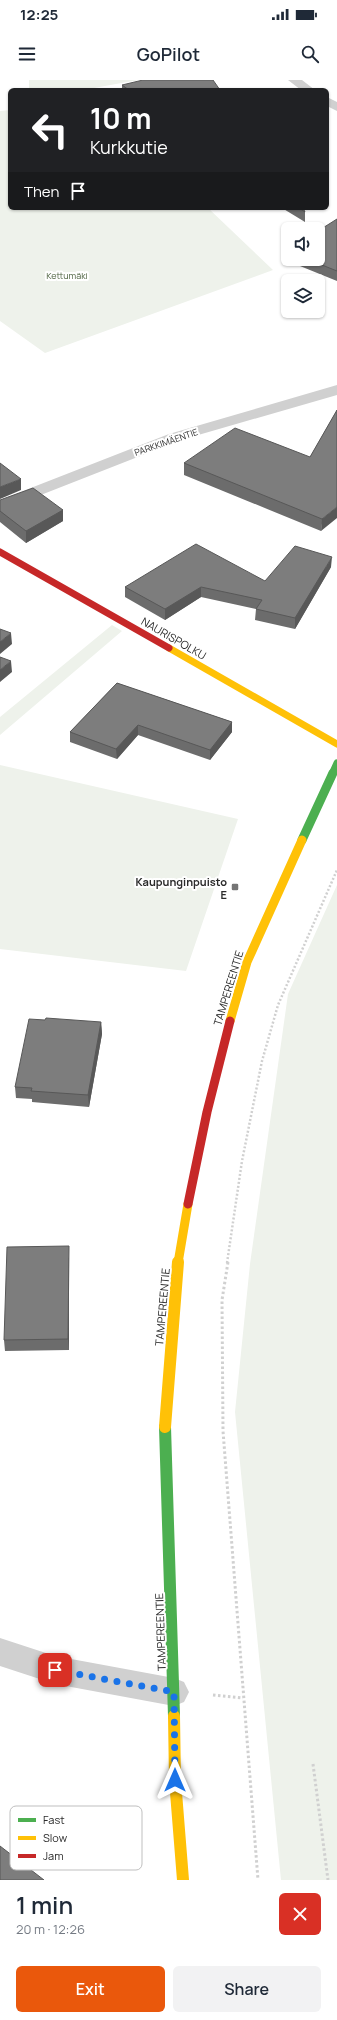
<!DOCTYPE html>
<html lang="en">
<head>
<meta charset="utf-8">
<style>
	body { margin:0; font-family:Manrope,sans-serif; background:#f2f2f3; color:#1f2937; height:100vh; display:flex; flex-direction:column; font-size:15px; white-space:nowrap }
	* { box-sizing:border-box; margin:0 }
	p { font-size:13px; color:#747a83 }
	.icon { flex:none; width:22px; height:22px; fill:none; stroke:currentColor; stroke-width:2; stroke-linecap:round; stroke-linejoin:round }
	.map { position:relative; height:1800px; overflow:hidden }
	.sheet { display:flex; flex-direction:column; background:#fff; flex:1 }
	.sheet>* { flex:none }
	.hud { position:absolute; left:8px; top:8px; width:321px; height:122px; border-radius:6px; box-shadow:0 1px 3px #0004; background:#202124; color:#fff; overflow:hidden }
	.controls { position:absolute; left:281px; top:142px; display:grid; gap:8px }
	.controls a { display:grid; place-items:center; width:44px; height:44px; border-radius:6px; background:#fff; box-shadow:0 1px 3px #0004; font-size:20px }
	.pin { position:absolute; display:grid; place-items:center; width:34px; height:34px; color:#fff; margin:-17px; border-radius:8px; box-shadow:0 2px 6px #0006 }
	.me { position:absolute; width:44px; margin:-22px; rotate:0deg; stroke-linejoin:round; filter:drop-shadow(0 0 3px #0008) }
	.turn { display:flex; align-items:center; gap:14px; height:84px; padding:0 16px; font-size:18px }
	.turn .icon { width:52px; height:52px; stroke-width:2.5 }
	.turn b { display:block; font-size:28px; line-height:34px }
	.then { display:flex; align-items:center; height:38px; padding:0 16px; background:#0003; gap:8px; font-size:15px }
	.round { display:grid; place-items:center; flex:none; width:42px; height:42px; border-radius:6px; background:#f2f2f3 }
	.overview { display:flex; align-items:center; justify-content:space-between; height:68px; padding:0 16px }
	h1 { font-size:24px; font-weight:600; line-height:30px }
	.primary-button { display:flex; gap:8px; margin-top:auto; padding:8px 16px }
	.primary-button a { flex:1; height:46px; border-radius:6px; background:#ea580c; color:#fff; font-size:16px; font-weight:600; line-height:46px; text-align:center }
	.primary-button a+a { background:#f2f2f3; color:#1f2937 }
	.status { display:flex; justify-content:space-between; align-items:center; height:28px; padding:0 20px; background:#fff; direction:ltr }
	.status svg { height:11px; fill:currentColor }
	header { display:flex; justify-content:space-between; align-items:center; height:52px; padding:0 16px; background:#fff; font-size:18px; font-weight:600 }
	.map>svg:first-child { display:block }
	.green { fill:#eef2eb }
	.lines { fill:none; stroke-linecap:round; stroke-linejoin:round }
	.path-far1 { stroke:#d0d0d0; stroke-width:2.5; stroke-dasharray:2 2; stroke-linecap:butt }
	.path { stroke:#d0d0d0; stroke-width:3; stroke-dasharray:2.5 2.5; stroke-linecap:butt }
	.street { fill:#d0d0d0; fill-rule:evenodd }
	.fast-far2 { stroke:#4caf50; stroke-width:7 }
	.fast-far1 { stroke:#4caf50; stroke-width:9 }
	.fast { stroke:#4caf50; stroke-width:12 }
	.slow-far2 { stroke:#ffc107; stroke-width:7 }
	.slow-far1 { stroke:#ffc107; stroke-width:9 }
	.slow { stroke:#ffc107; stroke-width:12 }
	.jam-far1 { stroke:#c62828; stroke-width:7 }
	.jam { stroke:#c62828; stroke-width:9 }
	.wall { fill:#6c6c6c }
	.shaded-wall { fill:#585858 }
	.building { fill:#7d7d7d; stroke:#585858 }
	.route { stroke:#1a73e8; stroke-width:7; stroke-dasharray:0 12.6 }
	.poi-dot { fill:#757575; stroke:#fff; stroke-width:1.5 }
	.labels { text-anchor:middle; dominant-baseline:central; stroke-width:4; stroke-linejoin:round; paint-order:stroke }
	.far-park-label { font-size:9px; fill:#4b613e; stroke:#fff }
	.far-street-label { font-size:9px; fill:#2b2b2b; stroke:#fff }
	.street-label { font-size:11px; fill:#2b2b2b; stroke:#fff }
	.poi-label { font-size:11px; font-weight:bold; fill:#2b2b2b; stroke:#fff; text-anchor:end }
	.key { fill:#fff; stroke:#bfbfbf; stroke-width:1 }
	.key-label { font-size:11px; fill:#2b2b2b }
</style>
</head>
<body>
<div class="status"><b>12:25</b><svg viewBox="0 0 49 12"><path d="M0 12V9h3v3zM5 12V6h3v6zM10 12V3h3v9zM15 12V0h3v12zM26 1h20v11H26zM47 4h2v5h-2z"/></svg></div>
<header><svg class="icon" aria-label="menu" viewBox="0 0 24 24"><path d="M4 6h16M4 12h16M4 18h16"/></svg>GoPilot<svg class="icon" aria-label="search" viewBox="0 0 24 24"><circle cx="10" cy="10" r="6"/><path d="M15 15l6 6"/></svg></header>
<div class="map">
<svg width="337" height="1800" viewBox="0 0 337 1800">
	<rect width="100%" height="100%" fill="#fff"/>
	<!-- green -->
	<path class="green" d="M29,0H138L83,10H29Z
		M10,30V128H208L273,190L45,273L0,241V31Z
		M112,545L122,551L0,655V637Z
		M0,685L238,739L186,891L0,869Z
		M337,805V1800H281L235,1332L250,1184L288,914Z"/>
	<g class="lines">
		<!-- path-far1 -->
		<path class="path-far1" d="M227,1183L242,1081L262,981L278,925L337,790"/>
		<!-- path -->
		<path class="path" d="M228,1182L222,1220L223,1351L258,1800
			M213,1615L243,1618
			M313,1684L328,1800"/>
		<!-- street -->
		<path class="street" d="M288,0H302L315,10H301Z
			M327,17L337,22V31L327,26Z
			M337,305V315L181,360L0,431V420L169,354Z
			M0,1558L55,1576L174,1598L184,1602L189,1612L184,1622L174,1626L55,1604L0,1586Z"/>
		<!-- fast-far2 -->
		<path class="fast-far2" d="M332,694L337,683"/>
		<!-- fast-far1 -->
		<path class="fast-far1" d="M302,760L333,693"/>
		<!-- fast -->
		<path class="fast" d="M165,1347L174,1636"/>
		<!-- slow-far2 -->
		<path class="slow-far2" d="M169,568L337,664"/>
		<!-- slow-far1 -->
		<path class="slow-far1" d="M230,941L247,882L302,760
			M178,1183L188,1124"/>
		<!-- slow -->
		<path class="slow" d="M165,1347L178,1182
			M174,1636L175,1700L183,1800"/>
		<!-- jam-far1 -->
		<path class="jam-far1" d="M0,472L169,568"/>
		<!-- jam -->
		<path class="jam" d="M188,1124L207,1032L230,941"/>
	</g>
	<!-- wall -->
	<path class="wall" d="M122,5L220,10H122Z
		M282,128H303L305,132V142Z
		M337,139V201L300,186V179H318Z
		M337,330L321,451L184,395V383L310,377Z
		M0,420L63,430V441L26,463L0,442Z
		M331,487L295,549L255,540L256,529L201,517L165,540L125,517V507L265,501Z
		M117,603L232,642V652L210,680L138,655L117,679L70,662V652Z
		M101,942L102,954L89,1027L32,1022V1019L16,1018L15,1007Z
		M69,1177V1270L5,1271L4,1260Z"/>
	<!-- shaded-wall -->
	<path class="shaded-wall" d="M21,399V410L0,419V407Z
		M337,427V438L321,451L322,439Z
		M63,430V441L26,463V451Z
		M332,477L331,487L295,549V538Z
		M201,507V517L165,540V529Z
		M11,553L12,564L0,574V562Z
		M11,581L12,592L0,602V590Z
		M232,642V652L210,680V670Z
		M138,645V655L117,679L116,669Z
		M101,942L102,954L89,1027L88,1015Z
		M69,1166V1270L68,1259Z"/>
	<!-- building -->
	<path class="building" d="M143,0H213L220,10H129L122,5Z
		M299,128H303L305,132Z
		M337,139V191L307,179H318V151Z
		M337,330V427L322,439L184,383L235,348L310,377Z
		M0,383L21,399L0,407Z
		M33,408L63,430L26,451L0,431V420Z
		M196,464L265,501L295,466L332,477L295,538L256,529L262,520L201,507L165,529L125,507Z
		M0,549L11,553L0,562Z
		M0,577L11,581L0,590Z
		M117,603L232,642L210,670L138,645L116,669L70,652Z
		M46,938L101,942L88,1015L31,1011L32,1008L15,1007L29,939L45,940Z
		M69,1166L68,1259L4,1260L7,1167Z
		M0,1766L44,1800H0Z"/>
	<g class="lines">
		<!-- route -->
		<path class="route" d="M55,1590L174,1612L175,1700"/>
	</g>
	<!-- markers -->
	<rect class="poi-dot" x="231" y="803" width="8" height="8" rx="2"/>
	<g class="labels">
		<!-- far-park labels -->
		<g class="far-park-label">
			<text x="67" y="195">Kettumäki</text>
		</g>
		<!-- far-street labels -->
		<g class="far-street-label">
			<text transform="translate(166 362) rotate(-19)">PARKKIMÄENTIE</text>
		</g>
		<!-- street labels -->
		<g class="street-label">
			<text transform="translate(174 558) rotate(30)">NAURISPOLKU</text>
			<text transform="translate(228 908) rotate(-73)">TAMPEREENTIE</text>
			<text transform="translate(162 1227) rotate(-85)">TAMPEREENTIE</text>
			<text transform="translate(160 1552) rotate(-92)">TAMPEREENTIE</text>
		</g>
		<!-- poi labels -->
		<g class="poi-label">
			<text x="227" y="801">Kaupunginpuisto<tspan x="227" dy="13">E</tspan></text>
		</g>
	</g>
	<!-- legend -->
	<rect x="10" y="1726" width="132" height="64" rx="6" class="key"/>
	<rect x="18" y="1738" width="18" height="4" fill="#4caf50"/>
	<rect x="18" y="1756" width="18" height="4" fill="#ffc107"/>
	<rect x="18" y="1774" width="18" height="4" fill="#c62828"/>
	<g class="key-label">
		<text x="43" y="1744">Fast</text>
		<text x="43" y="1762">Slow</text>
		<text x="43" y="1780">Jam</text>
	</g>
</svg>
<div class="controls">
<a><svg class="icon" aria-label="sound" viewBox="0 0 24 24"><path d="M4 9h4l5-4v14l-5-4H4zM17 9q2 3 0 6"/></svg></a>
<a><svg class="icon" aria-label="layers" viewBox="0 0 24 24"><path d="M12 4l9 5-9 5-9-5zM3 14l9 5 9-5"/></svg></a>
</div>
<div class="pin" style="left:55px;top:1590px;background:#d93025"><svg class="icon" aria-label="arrive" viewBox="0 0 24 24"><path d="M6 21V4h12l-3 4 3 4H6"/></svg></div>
<svg class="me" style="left:175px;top:1700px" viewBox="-20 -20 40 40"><path d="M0-17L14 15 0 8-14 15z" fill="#1a73e8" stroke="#fff" stroke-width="4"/></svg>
<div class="hud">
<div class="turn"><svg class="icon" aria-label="left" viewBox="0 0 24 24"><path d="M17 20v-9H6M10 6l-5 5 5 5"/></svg><div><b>10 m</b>Kurkkutie</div></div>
<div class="then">Then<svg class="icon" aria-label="arrive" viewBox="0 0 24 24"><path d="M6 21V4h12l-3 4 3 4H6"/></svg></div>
</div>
</div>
<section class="sheet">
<div class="overview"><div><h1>1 min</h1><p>20 m · 12:26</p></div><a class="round" style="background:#d93025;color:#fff"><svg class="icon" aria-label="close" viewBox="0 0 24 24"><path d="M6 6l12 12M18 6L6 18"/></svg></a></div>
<div class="primary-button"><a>Exit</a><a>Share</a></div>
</section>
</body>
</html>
